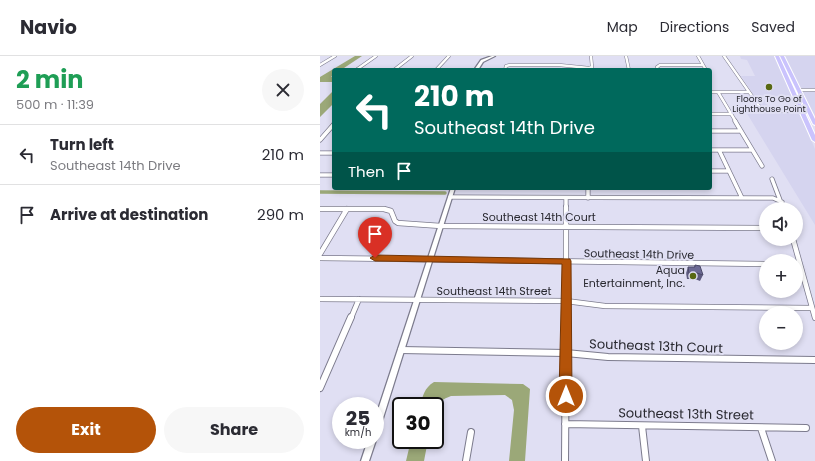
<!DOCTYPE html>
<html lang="en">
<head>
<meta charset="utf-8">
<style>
	body { margin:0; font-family:Poppins,sans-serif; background:#f7f7f7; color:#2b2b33; height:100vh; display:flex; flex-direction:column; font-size:15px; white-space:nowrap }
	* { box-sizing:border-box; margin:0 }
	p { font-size:13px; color:#7c7c81 }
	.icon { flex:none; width:22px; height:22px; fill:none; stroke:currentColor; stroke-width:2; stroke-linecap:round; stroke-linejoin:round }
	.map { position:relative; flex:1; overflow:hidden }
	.drawer { display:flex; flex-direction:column; background:#fff; width:320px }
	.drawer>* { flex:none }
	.hud { position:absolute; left:12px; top:12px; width:380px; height:122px; border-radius:4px; box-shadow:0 2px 6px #0003; background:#00695c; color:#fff; overflow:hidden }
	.tools { position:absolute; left:439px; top:146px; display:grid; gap:8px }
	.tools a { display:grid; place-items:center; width:44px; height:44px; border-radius:50%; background:#fff; box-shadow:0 2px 6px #0003; font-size:20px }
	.speed { position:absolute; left:12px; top:341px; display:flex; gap:8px; font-size:20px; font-weight:700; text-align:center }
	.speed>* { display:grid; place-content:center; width:52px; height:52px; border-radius:50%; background:#fff; box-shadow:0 2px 6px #0003; line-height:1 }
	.speed small { font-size:10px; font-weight:400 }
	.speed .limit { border:2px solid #111; border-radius:6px; background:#fff; color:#111 }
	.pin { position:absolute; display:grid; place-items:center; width:34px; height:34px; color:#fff; margin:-41px -17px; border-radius:50% 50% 50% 0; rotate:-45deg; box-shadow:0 0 4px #0007 }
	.pin .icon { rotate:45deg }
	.me { position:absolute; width:44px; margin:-22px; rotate:0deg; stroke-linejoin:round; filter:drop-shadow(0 0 3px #0008) }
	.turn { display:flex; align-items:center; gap:14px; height:84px; padding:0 16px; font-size:18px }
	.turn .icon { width:52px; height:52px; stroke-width:2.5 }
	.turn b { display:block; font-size:28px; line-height:34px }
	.then { display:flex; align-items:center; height:38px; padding:0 16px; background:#0003; gap:8px; font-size:15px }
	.round { display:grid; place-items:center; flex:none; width:42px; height:42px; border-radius:21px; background:#f7f7f7 }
	.headline { display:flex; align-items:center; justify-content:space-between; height:68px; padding:0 16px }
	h1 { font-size:24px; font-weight:700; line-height:30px; color:#1e9e55 }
	.primary-button { display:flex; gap:8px; margin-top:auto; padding:8px 16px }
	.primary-button a { flex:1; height:46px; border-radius:24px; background:#b45309; color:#fff; font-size:16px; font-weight:700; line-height:46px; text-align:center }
	.primary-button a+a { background:#f7f7f7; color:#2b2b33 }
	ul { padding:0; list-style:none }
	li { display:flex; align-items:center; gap:12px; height:60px; padding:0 16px; border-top:1px solid #e1e1e2 }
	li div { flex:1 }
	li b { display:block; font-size:15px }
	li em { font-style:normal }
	header { display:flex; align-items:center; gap:24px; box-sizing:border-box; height:56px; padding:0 20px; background:#fff; border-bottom:1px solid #e1e1e2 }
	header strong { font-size:19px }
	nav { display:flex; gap:22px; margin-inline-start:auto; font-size:14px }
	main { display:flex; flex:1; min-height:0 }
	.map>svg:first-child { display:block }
	.built { fill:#d5d4ef }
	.water { fill:#9ba878 }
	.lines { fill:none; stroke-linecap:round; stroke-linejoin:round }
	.canal { stroke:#9ba878; stroke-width:3.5 }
	.minor-far3-casing { stroke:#7c7b8d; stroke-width:3.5 }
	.minor-far2-casing { stroke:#7c7b8d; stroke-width:5 }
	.minor-far1-casing { stroke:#7c7b8d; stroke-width:6 }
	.minor-casing { stroke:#7c7b8d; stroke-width:8 }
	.tertiary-casing { stroke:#7c7b8d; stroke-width:2.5 }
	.primary-casing { stroke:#fff; stroke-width:2 }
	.minor-far3 { stroke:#fff; stroke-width:2.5 }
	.minor-far2 { stroke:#fff; stroke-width:3.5 }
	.minor-far1 { stroke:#fff; stroke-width:4.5 }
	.minor { stroke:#fff; stroke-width:6 }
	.tertiary { fill:#fff; fill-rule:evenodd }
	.primary { fill:#cac3fd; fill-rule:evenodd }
	.wall { fill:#5d5a7f }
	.building { fill:#6c6994; stroke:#4c4a68 }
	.route { fill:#b45309; stroke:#753606 }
	.poi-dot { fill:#586813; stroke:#e0dff3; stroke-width:1.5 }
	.labels { text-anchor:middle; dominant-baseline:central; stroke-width:4; stroke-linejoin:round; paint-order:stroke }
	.far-poi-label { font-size:9px; fill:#292930; stroke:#e0dff3 }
	.street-label { font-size:11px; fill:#292930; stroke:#e0dff3 }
	.poi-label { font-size:11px; fill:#292930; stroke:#e0dff3; text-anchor:end }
	.near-street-label { font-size:13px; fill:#292930; stroke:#e0dff3 }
</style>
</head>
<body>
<header>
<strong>Navio</strong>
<nav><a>Map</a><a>Directions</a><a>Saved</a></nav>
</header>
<main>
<section class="drawer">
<div class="headline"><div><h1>2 min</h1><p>500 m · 11:39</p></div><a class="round"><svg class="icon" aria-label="close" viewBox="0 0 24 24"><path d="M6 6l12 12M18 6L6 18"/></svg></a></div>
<ul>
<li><svg class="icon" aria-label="left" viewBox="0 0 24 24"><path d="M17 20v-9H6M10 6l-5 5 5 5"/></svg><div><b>Turn left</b><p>Southeast 14th Drive</p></div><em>210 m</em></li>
<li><svg class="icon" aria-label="arrive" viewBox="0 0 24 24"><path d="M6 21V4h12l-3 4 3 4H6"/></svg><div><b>Arrive at destination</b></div><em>290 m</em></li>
</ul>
<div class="primary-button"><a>Exit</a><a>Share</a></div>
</section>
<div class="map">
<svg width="495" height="405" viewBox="0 0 495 405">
	<rect width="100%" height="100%" fill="#e0dff3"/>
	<!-- built -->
	<path class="built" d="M420,0H495V60L485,40H442L450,53L442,51L421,20H435L427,4L421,3Z
		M423,51L440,52L447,55L474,56L481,59L495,93V169Z"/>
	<!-- water -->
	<path class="water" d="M35,0H42L21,14H14V18L11,21H14V26H0V21Z
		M14,34V47L0,61V48Z
		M114,326L203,328L210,333L205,405H189L194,354L192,344L185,339L131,340C123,343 118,346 115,354V350H100C103,340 104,332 114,326Z
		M91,384H108L104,405H86Z"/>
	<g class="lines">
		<!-- canal -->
		<path class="canal" d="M0,136L125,137"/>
		<!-- minor-far3 casing -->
		<g class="minor-far3-casing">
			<path id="minor-far3" d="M306,0L309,14
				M378,0L386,14
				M404,0L439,50
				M0,9L15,0
				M36,14L56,0
				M74,14L92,0
				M116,14L129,0
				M185,14L186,10L190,9H239L269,12L272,11L271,0
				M338,14L337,11L340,9H383
				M478,34H495
				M390,36H429
				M398,36L416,66
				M444,53L455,55H482
				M390,58H411"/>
		</g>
		<!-- minor-far2 casing -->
		<g class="minor-far2-casing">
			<path id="minor-far2" d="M415,65L442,110
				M390,75H421
				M0,84L14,68
				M390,94H432
				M399,94L422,142
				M0,97H14
				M390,115H408
				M0,119H14
				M452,123L463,152
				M268,132V142
				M130,141L453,142L462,146
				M246,152V142"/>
		</g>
		<!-- minor-far1 casing -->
		<g class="minor-far1-casing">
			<path id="minor-far1" d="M463,151L464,153
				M0,153H64L71,155L75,165L78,167L121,170L446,172
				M473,183L495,262
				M0,198L27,153
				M0,202L446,208
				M0,243L246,245L285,250L492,252
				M31,262L39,243
				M246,262V151"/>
		</g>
		<!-- minor casing -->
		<g class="minor-casing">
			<path id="minor" d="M81,294L246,297L288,301L495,304
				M0,332L31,261
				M245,368L486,372
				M322,370L326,405
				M441,372L452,405
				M146,405L151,376
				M245,405L246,261"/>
		</g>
		<!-- tertiary casing -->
		<g class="tertiary-casing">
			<path id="tertiary" d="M172,0H175L163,6L158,14H154L161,4Z
				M131,132H135L59,375L58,378L55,379V363Z
				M55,382L56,384L49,405H41L48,384H55Z"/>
		</g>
		<!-- primary casing -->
		<g class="primary-casing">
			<path id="primary" d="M455,0H459L495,79V86L492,84Z
				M460,0H464L495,63V69L493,68Z"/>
		</g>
		<!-- minor-far3 -->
		<use href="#minor-far3" class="minor-far3"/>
		<!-- minor-far2 -->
		<use href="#minor-far2" class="minor-far2"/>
		<!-- minor-far1 -->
		<use href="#minor-far1" class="minor-far1"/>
		<!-- minor -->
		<use href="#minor" class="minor"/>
		<!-- tertiary -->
		<use href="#tertiary" class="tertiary"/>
		<!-- primary -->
		<use href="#primary" class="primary"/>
	</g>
	<!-- wall -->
	<path class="wall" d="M375,209L383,219L380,225L375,223H367L366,217L368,211H374Z"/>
	<!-- building -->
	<path class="building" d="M375,209L380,210L383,219L377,217H369L368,211H375Z"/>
	<!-- route -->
	<path class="route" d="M55,199L250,203L251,205L252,340L250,344L246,345L241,344L239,340L242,208L55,205L50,202Z"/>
	<!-- markers -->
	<g class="poi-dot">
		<circle cx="449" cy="31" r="4"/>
		<circle cx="373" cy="220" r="4"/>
	</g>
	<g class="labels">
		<!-- far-poi labels -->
		<g class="far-poi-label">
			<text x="449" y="43">Floors To Go of<tspan x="449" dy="10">Lighthouse Point</tspan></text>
		</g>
		<!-- street labels -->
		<g class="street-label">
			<text x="219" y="161">Southeast 14th Court</text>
			<text transform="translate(319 198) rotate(1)">Southeast 14th Drive</text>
			<text x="174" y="235">Southeast 14th Street</text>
		</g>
		<!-- poi labels -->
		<g class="poi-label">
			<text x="365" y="214">Aqua<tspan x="365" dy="13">Entertainment, Inc.</tspan></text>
		</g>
		<!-- near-street labels -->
		<g class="near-street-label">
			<text transform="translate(336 290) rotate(2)">Southeast 13th Court</text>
			<text transform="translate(366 358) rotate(1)">Southeast 13th Street</text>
		</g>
	</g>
</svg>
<div class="tools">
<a><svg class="icon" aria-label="sound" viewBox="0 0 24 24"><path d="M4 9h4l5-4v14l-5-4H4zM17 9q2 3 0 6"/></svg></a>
<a>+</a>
<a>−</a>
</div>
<div class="speed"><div>25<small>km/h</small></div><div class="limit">30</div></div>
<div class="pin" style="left:55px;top:202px;background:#d93025"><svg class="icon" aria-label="arrive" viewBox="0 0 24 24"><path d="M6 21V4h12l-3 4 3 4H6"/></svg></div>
<svg class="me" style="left:246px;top:340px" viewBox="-20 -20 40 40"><circle r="17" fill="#b45309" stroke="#fff" stroke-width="3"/><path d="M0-11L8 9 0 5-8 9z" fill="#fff"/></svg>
<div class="hud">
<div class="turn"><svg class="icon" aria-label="left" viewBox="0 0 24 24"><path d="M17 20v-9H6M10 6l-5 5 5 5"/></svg><div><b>210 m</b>Southeast 14th Drive</div></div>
<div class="then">Then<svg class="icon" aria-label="arrive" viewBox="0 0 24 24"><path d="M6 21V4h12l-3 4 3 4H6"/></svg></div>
</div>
</div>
</main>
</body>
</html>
